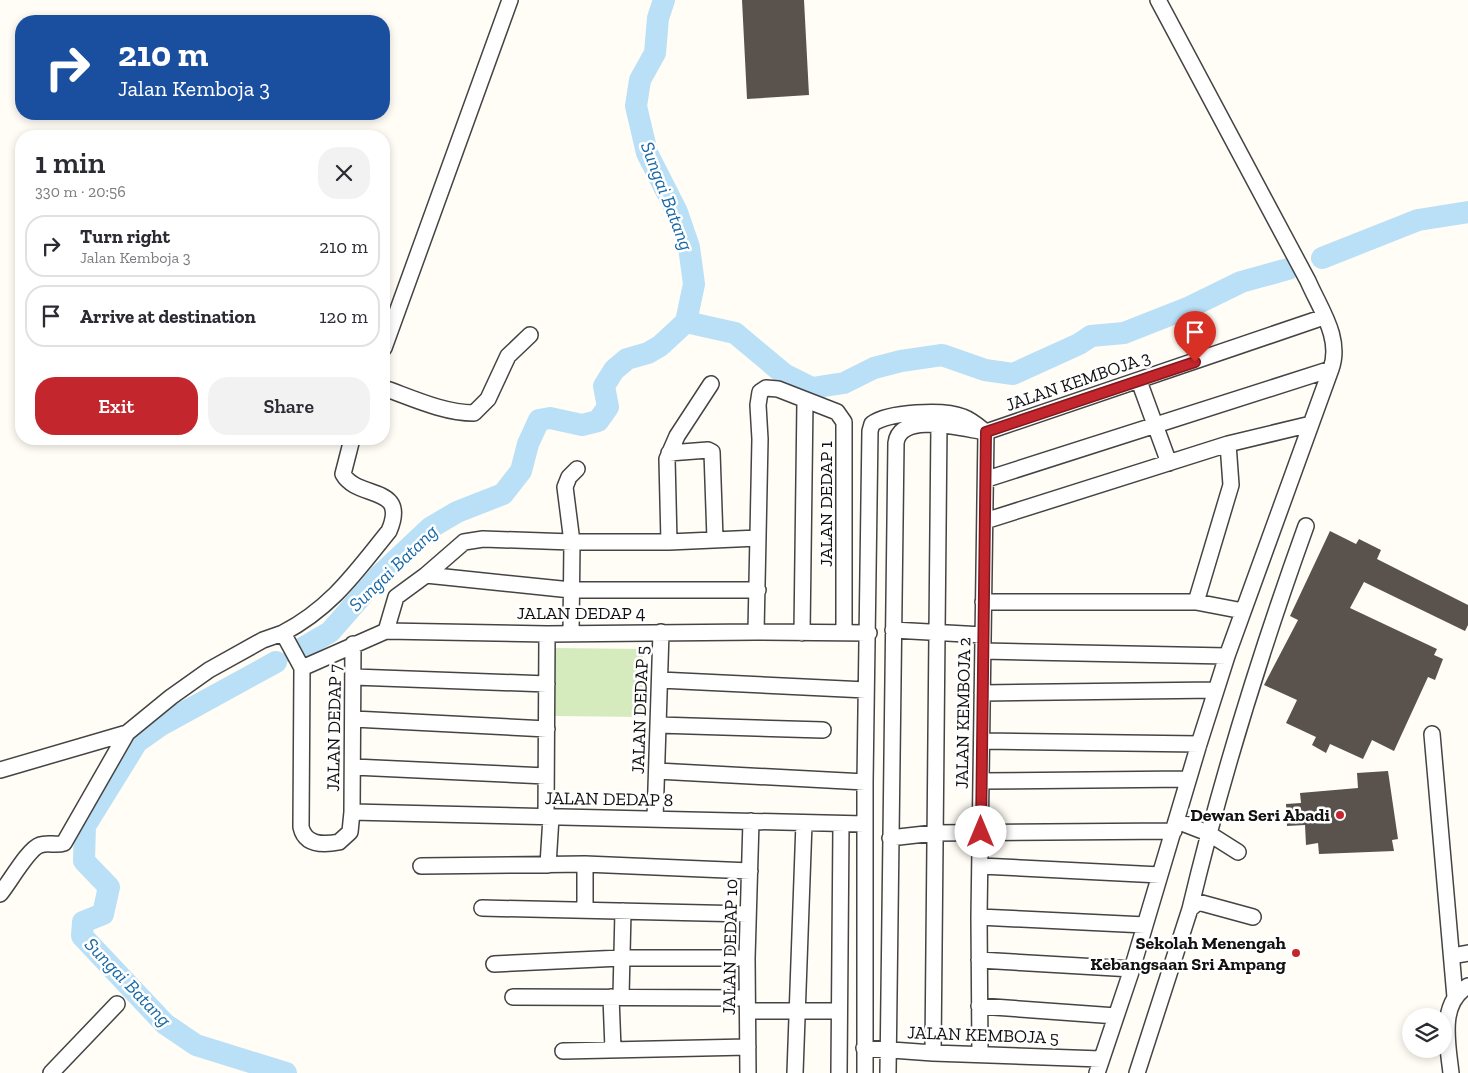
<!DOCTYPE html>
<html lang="en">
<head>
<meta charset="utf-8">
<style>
	body { margin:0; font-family:"Zilla Slab",serif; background:#f2f2f3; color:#2b2b33; height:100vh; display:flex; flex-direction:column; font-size:19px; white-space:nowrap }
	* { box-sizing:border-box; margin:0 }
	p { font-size:16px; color:#7c7c81 }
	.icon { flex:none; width:28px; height:28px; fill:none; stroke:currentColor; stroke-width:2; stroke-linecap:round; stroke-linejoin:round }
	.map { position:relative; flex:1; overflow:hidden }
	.drawer { position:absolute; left:15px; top:130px; width:375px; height:315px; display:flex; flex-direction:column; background:#fff; border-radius:20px; box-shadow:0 2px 8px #0003 }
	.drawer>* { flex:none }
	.hud { position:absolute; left:15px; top:15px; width:375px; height:105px; border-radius:20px; box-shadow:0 2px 8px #0003; background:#1a4fa0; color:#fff; overflow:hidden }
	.controls { position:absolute; left:1402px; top:1008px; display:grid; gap:10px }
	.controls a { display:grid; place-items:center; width:50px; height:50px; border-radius:50%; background:#fff; box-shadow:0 2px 8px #0003; font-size:25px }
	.pin { position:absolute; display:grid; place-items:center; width:42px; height:42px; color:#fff; margin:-51px -21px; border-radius:50% 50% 50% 0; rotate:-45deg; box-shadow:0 0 5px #0007 }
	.pin .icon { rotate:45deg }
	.me { position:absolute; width:55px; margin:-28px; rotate:0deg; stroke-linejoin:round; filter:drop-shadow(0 0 4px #0008) }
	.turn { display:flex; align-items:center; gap:18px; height:105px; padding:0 20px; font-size:22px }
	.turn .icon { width:65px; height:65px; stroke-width:2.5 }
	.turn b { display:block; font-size:35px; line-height:42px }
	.round { display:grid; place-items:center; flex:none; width:52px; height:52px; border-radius:20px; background:#f2f2f3 }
	.summary { display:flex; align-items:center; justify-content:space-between; height:85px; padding:0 20px }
	h1 { font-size:30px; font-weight:600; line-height:38px }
	.primary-button { display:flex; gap:10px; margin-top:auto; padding:10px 20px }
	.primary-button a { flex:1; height:58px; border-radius:20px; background:#c4262e; color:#fff; font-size:20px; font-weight:600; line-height:58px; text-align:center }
	.primary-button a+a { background:#f2f2f3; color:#2b2b33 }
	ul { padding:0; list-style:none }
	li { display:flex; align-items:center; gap:15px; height:62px; margin:0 10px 8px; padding:0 10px; border:2px solid #e1e1e2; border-radius:20px }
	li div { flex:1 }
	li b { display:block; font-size:19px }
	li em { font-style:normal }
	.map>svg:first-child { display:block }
	.green { fill:#d5ebbd }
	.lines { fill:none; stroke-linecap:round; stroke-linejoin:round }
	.river { stroke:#b9e0f7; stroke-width:22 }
	.building { fill:#5a524d }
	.minor-casing { stroke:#444; stroke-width:18 }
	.minor { stroke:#fff; stroke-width:15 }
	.route-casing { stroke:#7f191e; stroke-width:12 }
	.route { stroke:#c4262e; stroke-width:9 }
	.poi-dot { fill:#c4262e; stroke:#fff; stroke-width:2 }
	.labels { text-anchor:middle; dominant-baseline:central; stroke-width:5; stroke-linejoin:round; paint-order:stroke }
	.street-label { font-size:18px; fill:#111; stroke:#fff }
	.poi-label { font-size:18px; font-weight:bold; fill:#111; stroke:#fff; text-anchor:end }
	.water-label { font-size:19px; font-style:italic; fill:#1768a6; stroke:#fff }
</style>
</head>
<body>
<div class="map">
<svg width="1468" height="1073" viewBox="0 0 1468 1073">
	<rect width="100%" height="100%" fill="#fffdf5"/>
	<!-- green -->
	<path class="green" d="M555,648L643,649L642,717L555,716Z"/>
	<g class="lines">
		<!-- river -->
		<path class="river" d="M1322,258L1418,220L1468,212
			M686,322L735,333L784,374L812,388L844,383L874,368L901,361L942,355L985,370L1013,374L1079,344L1091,336L1124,333L1190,307L1241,282L1288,269
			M294,653L330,632L380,575L430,528L457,512L503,494L521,471L528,444L539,420L550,418L582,425L598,421L608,407L604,386L614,370L627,359L648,353L660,346L686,322L694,284L689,247L677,212L647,153L636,106L640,80L655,53L658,18L664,0
			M276,662L161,725L137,742L85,826L84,861L109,887L103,914L83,922L82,936L165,1024L196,1045L286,1073"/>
	</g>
	<!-- building -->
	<path class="building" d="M742,0H804L809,95L747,99Z
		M1330,531L1356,544L1359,539L1381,550L1377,559L1468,605V625L1465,631L1364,582L1350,608L1437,649L1434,655L1443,659L1435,680L1428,677L1394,751L1372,740L1363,759L1330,744L1326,753L1312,745L1316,737L1286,723L1297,700L1264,685L1298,620L1290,616Z
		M1388,771L1398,839L1392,840L1394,851L1319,854L1318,843L1306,845L1305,825L1287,826L1286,804L1301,803L1300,793L1358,788L1357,773Z"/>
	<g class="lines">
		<!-- minor casing -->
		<g class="minor-casing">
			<path id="minor" d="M384,348L510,0
				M1139,381L1169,463
				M384,388C412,398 444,413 474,413L488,399L508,356L530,335
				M669,453L708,450L712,452L715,539
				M987,479L1331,369
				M985,521L1228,444L1311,424
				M669,542L667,459L677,436L711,384
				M426,575L571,590H758
				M983,602H1196L1243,611
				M1196,602L1231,485L1228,444
				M893,630L983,635
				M386,631L396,597L426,575L464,542L483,539L572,542H669L758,538
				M756,632L760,439L758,405L760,392L766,388L778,389L837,412L844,422V633
				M283,633C332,607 355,573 389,531C409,484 357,500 343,474L352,439
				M571,633L572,542L565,487L569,477L577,469
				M802,633L805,401
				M983,651L1227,656
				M302,668L386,631L547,634L756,632L869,633
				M354,677L547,684
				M660,680L866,690
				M982,693L1216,690
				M354,719L547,729
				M658,725L823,730
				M1432,734L1455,997
				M983,741L1199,744
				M354,767L546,776
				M0,770L127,733L171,697L209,670L263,640L283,633L302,668L301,827C305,845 323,845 339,842L350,832L352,812L353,644
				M657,771L865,782
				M981,781L1188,779
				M352,812L865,824
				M546,817L547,634
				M655,819L661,632
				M1177,821L1208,833L1238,852
				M890,838L934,833L1174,831
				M548,865L551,817
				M421,866L585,864L750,871
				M981,866L1160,875
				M0,894C10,882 28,849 40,845C48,842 56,846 64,843L127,733
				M482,908L748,914
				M585,909V864
				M1190,909C1221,779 1261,651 1306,526
				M979,917L1145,925
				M1452,956L1468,953
				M979,960L1132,969
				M494,964L621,958H747
				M621,996L623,911
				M513,997L747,998
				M611,997L613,1049
				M979,1006L1116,1016
				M748,1011H839
				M864,1048L933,1053L1101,1059
				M563,1051L748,1047
				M933,1053L939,424
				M980,1054L979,917L986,432
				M51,1073L117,1004
				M748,1073L747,958L751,821
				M795,1073L804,823
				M839,1073L841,824
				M865,1073V782L870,431L872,424C888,412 944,409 963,417C971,420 977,425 983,430
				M888,1073L896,443C900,411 964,429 986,432L1324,317
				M1097,1073L1132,969L1199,744L1227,656L1331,369C1342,338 1320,309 1308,281L1158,0
				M1137,1073L1190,909L1198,902L1253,917
				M1451,1073C1448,1045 1438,1003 1468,986"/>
		</g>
		<!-- minor -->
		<use href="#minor" class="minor"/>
	</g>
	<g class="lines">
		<!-- route casing -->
		<g class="route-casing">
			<path id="route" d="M981,832L986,432L1195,362"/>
		</g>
		<!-- route -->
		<use href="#route" class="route"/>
	</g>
	<!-- markers -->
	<g class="poi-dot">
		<circle cx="1340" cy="815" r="5"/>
		<circle cx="1296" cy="953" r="5"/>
	</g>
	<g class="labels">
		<!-- street labels -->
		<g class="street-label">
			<text transform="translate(1078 381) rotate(-19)">JALAN KEMBOJA 3</text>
			<text transform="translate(826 504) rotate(-90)">JALAN DEDAP 1</text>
			<text x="581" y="613">JALAN DEDAP 4</text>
			<text transform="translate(640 710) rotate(-88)">JALAN DEDAP 5</text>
			<text transform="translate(963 713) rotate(-89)">JALAN KEMBOJA 2</text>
			<text transform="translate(334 728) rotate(-89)">JALAN DEDAP 7</text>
			<text transform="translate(609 799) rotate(1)">JALAN DEDAP 8</text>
			<text transform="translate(730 947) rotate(-89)">JALAN DEDAP 10</text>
			<text transform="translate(983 1035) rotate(2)">JALAN KEMBOJA 5</text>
		</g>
		<!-- poi labels -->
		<g class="poi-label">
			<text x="1330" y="815">Dewan Seri Abadi</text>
			<text x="1286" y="943">Sekolah Menengah<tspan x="1286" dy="21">Kebangsaan Sri Ampang</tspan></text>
		</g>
		<!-- water labels -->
		<g class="water-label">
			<text transform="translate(667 196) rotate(69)">Sungai Batang</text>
			<text transform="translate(393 568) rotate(-44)">Sungai Batang</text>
			<text transform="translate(128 982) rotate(46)">Sungai Batang</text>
		</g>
	</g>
</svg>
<div class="controls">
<a><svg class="icon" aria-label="layers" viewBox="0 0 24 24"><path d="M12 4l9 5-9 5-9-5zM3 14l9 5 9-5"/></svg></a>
</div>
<div class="pin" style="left:1195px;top:362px;background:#d93025"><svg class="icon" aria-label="arrive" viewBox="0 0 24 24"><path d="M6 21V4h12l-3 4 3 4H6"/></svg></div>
<svg class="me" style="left:981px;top:832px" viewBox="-20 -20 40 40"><circle r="19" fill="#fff"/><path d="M0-13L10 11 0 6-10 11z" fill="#c4262e"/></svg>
<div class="hud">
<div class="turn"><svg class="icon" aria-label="right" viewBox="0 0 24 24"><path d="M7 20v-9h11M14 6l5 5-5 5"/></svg><div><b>210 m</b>Jalan Kemboja 3</div></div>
</div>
<section class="drawer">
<div class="summary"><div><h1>1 min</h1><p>330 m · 20:56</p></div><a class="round"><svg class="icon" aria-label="close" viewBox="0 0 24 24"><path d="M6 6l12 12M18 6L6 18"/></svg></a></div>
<ul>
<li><svg class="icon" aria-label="right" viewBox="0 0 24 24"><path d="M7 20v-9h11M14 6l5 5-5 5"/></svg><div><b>Turn right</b><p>Jalan Kemboja 3</p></div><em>210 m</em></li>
<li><svg class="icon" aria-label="arrive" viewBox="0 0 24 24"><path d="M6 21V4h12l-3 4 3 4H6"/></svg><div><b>Arrive at destination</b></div><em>120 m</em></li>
</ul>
<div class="primary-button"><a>Exit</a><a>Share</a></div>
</section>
</div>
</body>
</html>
